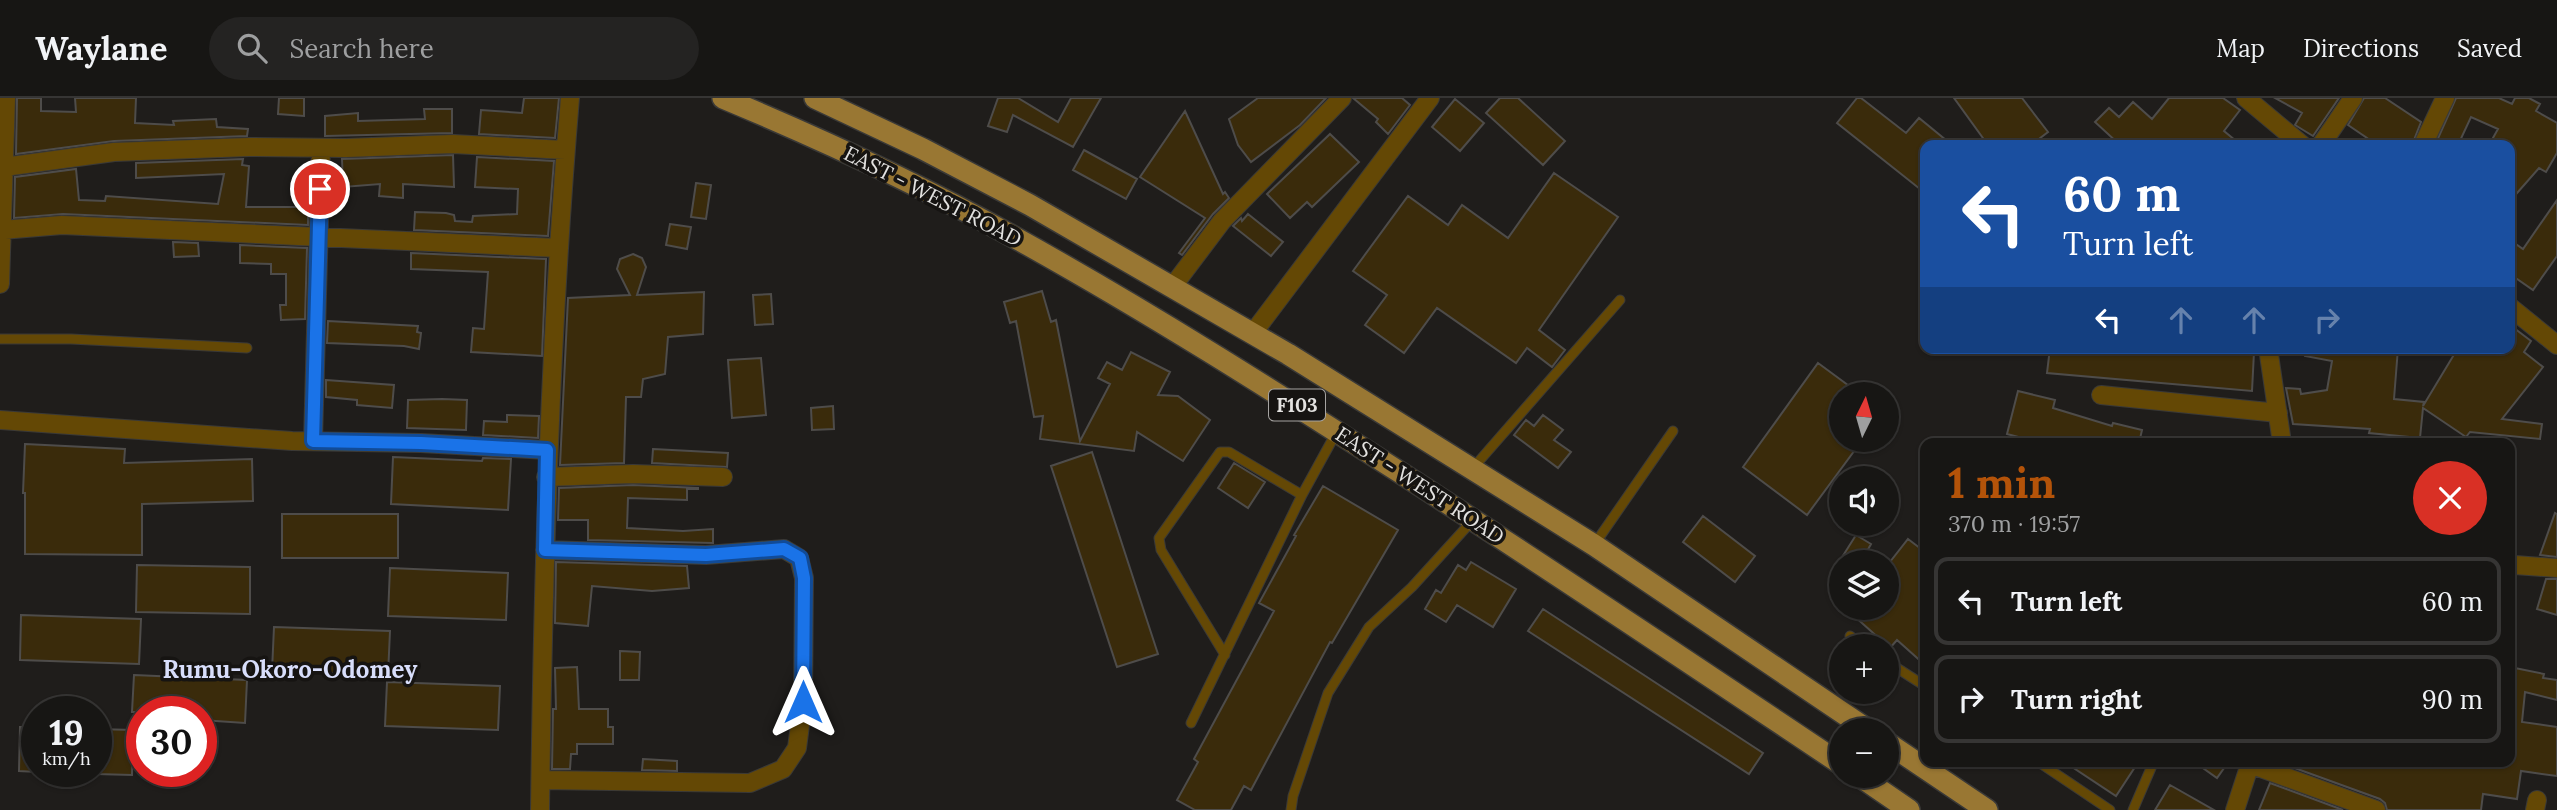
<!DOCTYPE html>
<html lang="en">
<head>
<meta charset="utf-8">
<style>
	body { margin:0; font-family:Lora,serif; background:#242322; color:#f1f3f6; height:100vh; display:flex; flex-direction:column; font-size:26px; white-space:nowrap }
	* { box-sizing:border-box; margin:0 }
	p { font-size:23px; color:#9e9fa0 }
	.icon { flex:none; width:38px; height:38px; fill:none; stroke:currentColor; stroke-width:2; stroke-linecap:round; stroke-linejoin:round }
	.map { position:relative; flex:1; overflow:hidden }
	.sheet { position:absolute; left:1920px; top:340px; width:595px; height:329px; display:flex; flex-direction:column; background:#171614; border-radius:14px; box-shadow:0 2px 5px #0004,0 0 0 2px #363534 }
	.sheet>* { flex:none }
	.guide { position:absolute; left:1920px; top:42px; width:595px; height:214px; border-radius:14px; box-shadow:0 2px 5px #0004,0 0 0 2px #363534; background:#1a4fa0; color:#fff; overflow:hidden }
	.needle { width:46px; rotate:5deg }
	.controls { position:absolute; left:1829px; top:284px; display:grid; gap:14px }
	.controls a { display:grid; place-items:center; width:70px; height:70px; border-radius:50%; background:#171614; box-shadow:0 2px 5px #0004,0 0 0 2px #363534; font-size:35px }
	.speed { position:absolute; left:21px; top:598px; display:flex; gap:14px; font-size:35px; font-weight:700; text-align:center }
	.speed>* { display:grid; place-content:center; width:91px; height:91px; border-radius:50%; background:#171614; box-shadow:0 2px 5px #0004,0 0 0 2px #363534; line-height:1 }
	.speed small { font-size:18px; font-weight:400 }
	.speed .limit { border:10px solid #d22; background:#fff; color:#111 }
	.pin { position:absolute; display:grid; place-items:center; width:60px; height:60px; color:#fff; margin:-30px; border:4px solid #fff; border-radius:50%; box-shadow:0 2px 7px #0007 }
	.me { position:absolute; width:77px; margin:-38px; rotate:0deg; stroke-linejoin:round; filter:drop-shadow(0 0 5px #0008) }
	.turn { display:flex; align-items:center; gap:24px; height:147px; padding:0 28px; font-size:32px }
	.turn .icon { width:91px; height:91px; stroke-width:2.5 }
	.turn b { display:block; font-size:49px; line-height:60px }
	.lanes { display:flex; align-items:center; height:66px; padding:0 28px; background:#0003; justify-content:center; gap:35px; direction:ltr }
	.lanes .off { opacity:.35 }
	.round { display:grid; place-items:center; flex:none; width:74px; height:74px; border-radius:37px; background:#242322 }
	.summary { display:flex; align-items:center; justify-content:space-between; height:119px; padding:0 28px }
	h1 { font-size:42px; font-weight:700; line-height:52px; color:#b45309 }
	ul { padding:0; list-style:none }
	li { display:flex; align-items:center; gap:21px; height:88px; margin:0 14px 10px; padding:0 14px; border:4px solid #363534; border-radius:14px }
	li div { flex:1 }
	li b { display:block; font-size:26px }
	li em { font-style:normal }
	header { display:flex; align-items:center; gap:42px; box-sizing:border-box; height:98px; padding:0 35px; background:#171614; border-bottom:2px solid #363534 }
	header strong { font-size:33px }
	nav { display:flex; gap:38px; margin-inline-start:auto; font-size:24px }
	.search { width:490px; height:63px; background:#242322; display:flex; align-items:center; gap:18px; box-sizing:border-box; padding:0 24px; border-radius:38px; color:#9e9fa0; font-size:26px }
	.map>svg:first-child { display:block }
	.building { fill:#3a2b0b; stroke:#4e4c4a; stroke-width:2 }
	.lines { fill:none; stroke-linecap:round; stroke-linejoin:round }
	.service-casing { stroke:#3a3937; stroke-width:11 }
	.minor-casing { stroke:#3a3937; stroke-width:20 }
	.primary-casing { stroke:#3a3937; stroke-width:24 }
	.service { stroke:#644805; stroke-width:9 }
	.minor { stroke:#644805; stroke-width:18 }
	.primary { stroke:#973; stroke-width:21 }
	.route-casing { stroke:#114b97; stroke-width:18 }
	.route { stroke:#1a73e8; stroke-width:12 }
	.labels { text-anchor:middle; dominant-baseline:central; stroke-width:7; stroke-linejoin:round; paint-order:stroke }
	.shield { fill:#161412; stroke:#a6a4a2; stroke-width:2 }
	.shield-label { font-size:19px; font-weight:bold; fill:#e3e2e0 }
	.street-label { font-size:21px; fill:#e3e2e0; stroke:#161412 }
	.quarter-label { font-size:24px; font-weight:bold; fill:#d8defb; stroke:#161412 }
</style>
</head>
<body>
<header>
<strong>Waylane</strong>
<div class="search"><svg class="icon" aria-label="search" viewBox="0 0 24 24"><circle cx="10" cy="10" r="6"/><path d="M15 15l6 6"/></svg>Search here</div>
<nav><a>Map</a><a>Directions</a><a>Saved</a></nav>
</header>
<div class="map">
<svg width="2557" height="712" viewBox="0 0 2557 712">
	<rect width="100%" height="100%" fill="#1f1d1b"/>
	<!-- building -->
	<path class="building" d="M17,0H41V13L76,14L75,0H136L135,25L174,27L173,23L216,21L217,29L248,31L247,38L114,43L16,56Z
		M279,0H304V18L278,16Z
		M524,0H559L555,40L479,36L481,12L522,15Z
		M998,0H1018L1058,24L1071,0H1101L1073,49L1013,17L1007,34L988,28Z
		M1258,0H1326L1300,27L1251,64L1238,47L1229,21Z
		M1353,0H1402L1410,7L1388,36L1376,24L1378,21Z
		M1500,0H1518L1565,43L1543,67L1486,15Z
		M1857,0H1861L1906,35L1919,20L1952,47H1925V95L1837,25Z
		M1954,0H2022L2048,34L2031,47H1988Z
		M2169,0H2223L2240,12L2224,33L2241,47H2120L2095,24L2109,10L2119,19L2133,4L2152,21Z
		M2275,0H2339L2313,38L2295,27L2302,15Z
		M2364,0H2385L2421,24L2412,47H2361L2367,40L2348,27Z
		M2456,0H2499L2512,6L2515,0H2529L2540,6L2536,13L2557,25V55L2546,74L2539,70L2510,103V47H2489L2498,31L2471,19L2458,47H2435Z
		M1455,1L1484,25L1460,53L1432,29Z
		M424,11H452V35L325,38V18L358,15V23L425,21Z
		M1185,13L1223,96L1225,94L1229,100L1213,116L1182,157L1179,155L1205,120L1140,79Z
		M1330,36L1359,64L1312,109L1307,104L1290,120L1267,96Z
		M1084,52L1137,81L1126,101L1073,72Z
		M453,57L454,89L403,86V100L379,98L380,86L343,89L342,61Z
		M477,59L554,63L548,138L414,132L415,114L446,115L454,117L455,123L472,124L473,118L517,116L518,91L475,89Z
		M243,61L242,67L249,68L246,109H308V127L63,116L14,120L15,79L76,71L79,102L105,103L106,98L218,106L224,76L136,80V65Z
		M1554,75L1618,119L1539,232L1565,252L1552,269L1527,250L1516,265L1437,210L1404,255L1365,227L1387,197L1353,173L1408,98L1448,127L1462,107L1508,140Z
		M696,85L711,87L706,121L691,119Z
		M2557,102V158L2533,192L2510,176V142L2523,151Z
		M1248,116L1283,144L1271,158L1233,128L1241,120L1242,123Z
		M670,126L691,129L687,151L666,147Z
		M173,144L198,145L199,158L174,159Z
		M240,147L307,150L305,221L281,222L280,207H286V176H271V166L240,165Z
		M411,155L546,161L542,258L471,254L473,230L484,231L488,174L411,171Z
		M633,156L642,160L646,169L637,197L704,194L703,236L668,239L665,276L643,281L641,299H626L624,365L560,367L568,200L630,197L617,171L620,161Z
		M1042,193L1051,224L1056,222L1080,343L1110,286L1098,280L1107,264L1122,272L1131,254L1170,274L1158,297L1178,298L1210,322L1183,363L1137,334L1134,353L1040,341L1043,318L1034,319L1016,223L1010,225L1004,204Z
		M771,196L773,226L755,227L753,197Z
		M328,223L418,228L417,234L421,235L419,251L404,248L327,245Z
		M2510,227L2531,243L2524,254L2543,269L2502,321L2542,326L2540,341L2470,334L2466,339L2423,310L2420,340L2369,335L2370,331L2293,326L2286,290L2300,291L2301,296L2327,292L2332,263L2305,258L2306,250H2398L2394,301L2424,304L2423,308L2458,250H2510Z
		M2050,250H2202L2254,254L2252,293L2047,275Z
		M761,260L766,317L732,320L728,262Z
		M1818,265L1860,296H1841V341H1863L1807,417L1743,369Z
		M326,282L394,287L392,310L357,307V302L326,299Z
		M2018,293L2055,302L2053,310L2112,328L2113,325L2142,332L2139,345H2119L2103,341L2101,345H2041L2007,336Z
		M442,301L467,302L466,332L407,330L408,302Z
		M833,308L834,331L812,332L811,310Z
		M507,317L539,318L538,340L483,337L484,323L507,324Z
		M1543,317L1563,332L1554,342L1571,354L1558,370L1514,337L1526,322L1534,328Z
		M25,346L125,351L124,365L252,361L253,403L142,406V457L25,456V395H23Z
		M653,351L728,355L727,369L652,365Z
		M1092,354L1158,556L1117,569L1051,368Z
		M393,359L482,363L483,360L511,361L508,412L391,406Z
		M1234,365L1265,384L1248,410L1218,390Z
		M633,387L698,390V391H687V402L628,400L627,430L683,433L713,431V445L588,442V422H558L559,390Z
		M1323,388L1398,432L1332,545L1330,544L1251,692L1244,688L1231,712H1195L1177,702L1198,664L1194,661L1274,513L1259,505L1296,438L1294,437Z
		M2555,415L2557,416V459L2540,457Z
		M282,416H398V460H282Z
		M1703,418L1755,458L1735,484L1683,444Z
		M1856,437L1871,446L1861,464H1839Z
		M1908,441L1925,454V567L1897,542L1890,550L1844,509H1886V469Z
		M556,464L687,468L689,490L652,493L592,488L588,528L555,525Z
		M1471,464L1516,491L1493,529L1457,507L1446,524L1425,511L1436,492L1441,495L1458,467L1466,472Z
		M137,467L250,469V516L136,514Z
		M390,470L508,475L506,522L388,518Z
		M2546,481H2557V517L2537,511Z
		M1543,511L1763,655L1749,676L1528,533Z
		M21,517L141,521L139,566L20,562Z
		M274,529L390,533L388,577L272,573Z
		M620,553L640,554L639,582H620Z
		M577,569L579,611H608V629H613V646H577V656H571L570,671H552L553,611H556L555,570Z
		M2510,569L2544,576L2543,580L2557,582V602L2525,594L2522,624L2557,629V678L2521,673L2517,701L2483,696L2481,712H2387L2385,705L2380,701L2278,664L2492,663L2510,666Z
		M134,577L247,582L245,625L201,622V614H132Z
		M387,584L500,588L498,632L385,628Z
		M20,629H37V674L19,673Z
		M96,631L133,632L132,677L96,676Z
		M643,661L677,663V673L642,672Z
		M2063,663H2139L2116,698Z
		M2193,663H2229L2217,680Z
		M2270,685L2343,712H2259Z
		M2170,687L2214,712H2155Z"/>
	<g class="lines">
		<!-- service casing -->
		<g class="service-casing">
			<path id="service" d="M0,241H71L247,250
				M1473,370L1620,202
				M1594,447L1673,333
				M1850,538L1864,548
				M1225,557L1161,452L1159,440L1220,354H1229L1302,397
				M1886,563L1925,588
				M1191,625L1302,397L1336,335
				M2037,663L2110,712
				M1291,712L1293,698L1328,595L1369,529L1412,489L1472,423
				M2133,712L2154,663"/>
		</g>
		<!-- minor casing -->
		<g class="minor-casing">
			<path id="minor" d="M2246,0L2302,47
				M2321,47L2353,0
				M2423,47L2445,0
				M4,69L114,54L249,49L346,50L453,46L565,52
				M2,132L62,127L558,150
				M0,186L6,0
				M1173,188L1222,123L1342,0
				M2510,209L2557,247
				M1253,235L1430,0
				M2268,250L2282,345
				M2101,297L2278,315
				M0,322L292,343L421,345L547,352
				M313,343L321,50
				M546,379L633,376L723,379
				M2510,470L2515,467L2557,470
				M2250,666L2376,712
				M541,682L750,685L783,671L797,650L803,604L804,480L799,460L784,451L706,457L545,452
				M540,712C543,474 550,237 570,0
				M2235,712L2251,663
				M2535,712L2537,702"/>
		</g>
		<!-- primary casing -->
		<g class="primary-casing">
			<path id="primary" d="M723,0C821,41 919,86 1012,138C1146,212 1275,294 1404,377C1551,472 1696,569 1841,666
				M815,0L923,51L1030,107L1288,256L1594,447L1868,632
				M1886,644L1987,712
				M1858,677L1909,712"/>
		</g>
		<!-- service -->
		<use href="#service" class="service"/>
		<!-- minor -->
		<use href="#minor" class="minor"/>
		<!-- primary -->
		<use href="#primary" class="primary"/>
	</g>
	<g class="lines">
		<!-- route casing -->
		<g class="route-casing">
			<path id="route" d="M320,91L313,343L421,345L547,352L545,452L706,457L784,451L800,460L804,480L803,604"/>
		</g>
		<!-- route -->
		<use href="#route" class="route"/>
	</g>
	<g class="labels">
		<!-- shield labels -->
		<rect class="shield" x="1269" y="291.5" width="56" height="31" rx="5"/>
		<g class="shield-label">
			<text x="1297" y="307">F103</text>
		</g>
		<!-- street labels -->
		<g class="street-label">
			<text transform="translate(933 98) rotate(27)">EAST - WEST ROAD</text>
			<text transform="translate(1420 387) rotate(33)">EAST - WEST ROAD</text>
		</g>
		<!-- quarter labels -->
		<g class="quarter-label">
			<text x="290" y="571">Rumu-Okoro-Odomey</text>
		</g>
	</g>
</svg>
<div class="controls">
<a><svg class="needle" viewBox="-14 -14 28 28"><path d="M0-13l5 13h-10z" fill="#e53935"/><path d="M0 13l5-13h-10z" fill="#9e9fa0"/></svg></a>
<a><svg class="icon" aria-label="sound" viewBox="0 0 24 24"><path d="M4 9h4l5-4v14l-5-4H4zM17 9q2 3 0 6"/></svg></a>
<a><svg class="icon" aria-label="layers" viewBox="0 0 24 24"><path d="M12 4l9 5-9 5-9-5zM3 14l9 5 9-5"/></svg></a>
<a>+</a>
<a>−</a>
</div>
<div class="speed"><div>19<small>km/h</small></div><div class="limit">30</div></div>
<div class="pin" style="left:320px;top:91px;background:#d93025"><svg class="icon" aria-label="arrive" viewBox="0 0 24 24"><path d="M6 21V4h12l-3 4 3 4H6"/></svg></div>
<svg class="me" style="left:803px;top:604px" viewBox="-20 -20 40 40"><path d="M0-17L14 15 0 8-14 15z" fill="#1a73e8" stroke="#fff" stroke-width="4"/></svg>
<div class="guide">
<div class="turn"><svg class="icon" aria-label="left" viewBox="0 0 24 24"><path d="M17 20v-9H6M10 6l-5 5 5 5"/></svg><div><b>60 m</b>Turn left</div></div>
<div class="lanes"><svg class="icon" aria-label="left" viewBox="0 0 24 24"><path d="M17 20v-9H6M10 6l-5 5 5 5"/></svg><svg class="icon off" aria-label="ahead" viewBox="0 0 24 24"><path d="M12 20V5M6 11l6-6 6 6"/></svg><svg class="icon off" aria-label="ahead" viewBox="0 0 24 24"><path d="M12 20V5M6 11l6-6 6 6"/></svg><svg class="icon off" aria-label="right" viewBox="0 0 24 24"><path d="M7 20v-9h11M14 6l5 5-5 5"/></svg></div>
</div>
<section class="sheet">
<div class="summary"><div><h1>1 min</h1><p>370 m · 19:57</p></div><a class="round" style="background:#d93025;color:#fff"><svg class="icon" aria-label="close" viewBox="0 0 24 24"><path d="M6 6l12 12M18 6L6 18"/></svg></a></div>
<ul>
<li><svg class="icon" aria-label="left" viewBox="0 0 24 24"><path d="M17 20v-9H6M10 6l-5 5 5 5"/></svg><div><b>Turn left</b></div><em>60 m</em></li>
<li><svg class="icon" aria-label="right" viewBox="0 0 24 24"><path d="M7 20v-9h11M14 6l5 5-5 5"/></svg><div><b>Turn right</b></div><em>90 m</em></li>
</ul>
</section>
</div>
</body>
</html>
